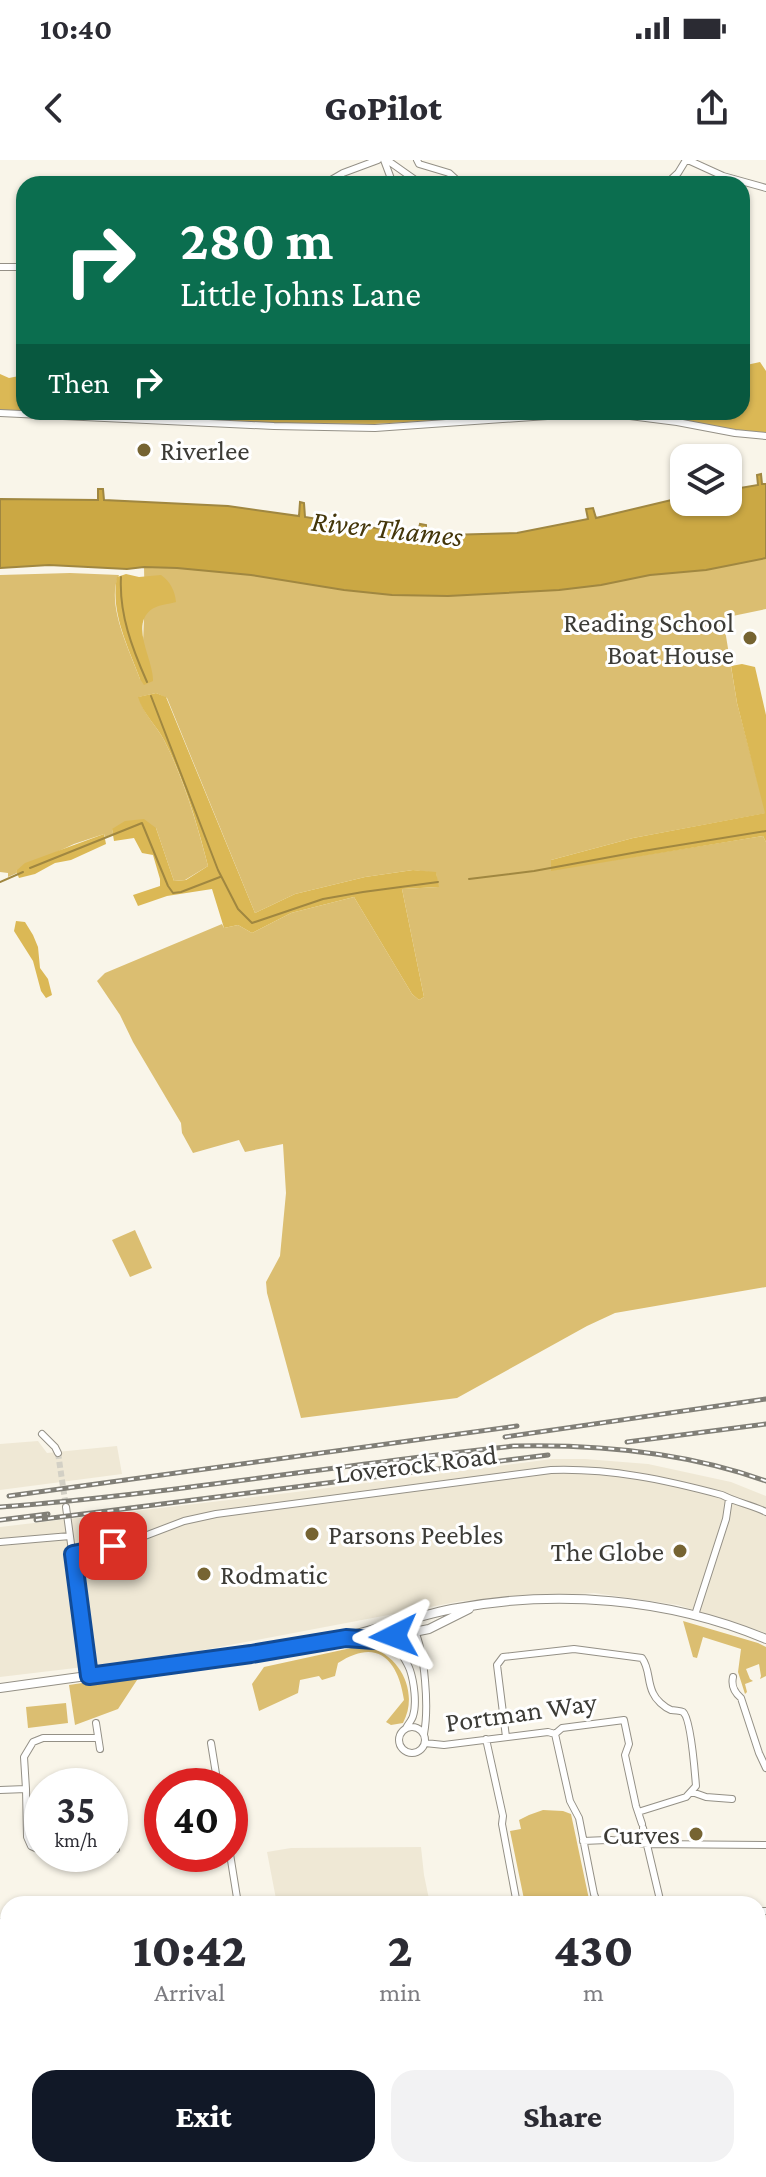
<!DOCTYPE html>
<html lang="en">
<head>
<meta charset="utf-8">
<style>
	body { margin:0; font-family:"Crimson Pro",serif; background:#f2f2f3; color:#2b2b33; height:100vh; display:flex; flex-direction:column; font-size:30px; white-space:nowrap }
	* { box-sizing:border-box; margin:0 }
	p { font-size:26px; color:#7c7c81 }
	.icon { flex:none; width:44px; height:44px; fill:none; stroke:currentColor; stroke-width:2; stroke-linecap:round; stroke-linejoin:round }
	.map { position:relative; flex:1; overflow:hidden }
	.side { position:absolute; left:0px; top:1736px; width:766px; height:282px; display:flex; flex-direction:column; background:#fff; border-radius:24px 24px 0 0; box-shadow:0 2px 6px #0004 }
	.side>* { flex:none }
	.banner { position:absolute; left:16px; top:16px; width:734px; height:244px; border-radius:24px; box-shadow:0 2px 6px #0004; background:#0b6e4f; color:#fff; overflow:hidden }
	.controls { position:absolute; left:670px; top:284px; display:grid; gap:16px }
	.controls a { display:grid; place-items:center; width:72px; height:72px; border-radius:16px; background:#fff; box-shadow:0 2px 6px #0004; font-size:40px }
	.speed { position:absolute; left:24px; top:1608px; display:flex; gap:16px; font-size:40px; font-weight:700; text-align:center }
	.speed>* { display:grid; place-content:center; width:104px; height:104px; border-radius:50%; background:#fff; box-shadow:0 2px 6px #0004; line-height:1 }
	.speed small { font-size:20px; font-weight:400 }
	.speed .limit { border:12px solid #d22; background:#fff; color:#111 }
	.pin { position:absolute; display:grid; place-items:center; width:68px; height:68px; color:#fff; margin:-34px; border-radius:16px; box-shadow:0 4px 12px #0006 }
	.me { position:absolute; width:88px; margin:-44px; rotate:267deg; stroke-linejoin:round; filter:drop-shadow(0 0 6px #0008) }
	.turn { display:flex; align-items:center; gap:28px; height:168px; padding:0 32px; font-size:36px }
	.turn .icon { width:104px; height:104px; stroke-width:2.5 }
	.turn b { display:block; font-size:56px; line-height:68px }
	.then { display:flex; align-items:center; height:76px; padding:0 32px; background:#0003; gap:16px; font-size:30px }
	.eta { display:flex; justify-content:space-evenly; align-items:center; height:136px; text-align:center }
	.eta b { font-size:48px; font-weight:800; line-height:56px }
	.button { display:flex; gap:16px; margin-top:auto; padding:16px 32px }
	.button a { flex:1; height:92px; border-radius:24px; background:#111827; color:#fff; font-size:32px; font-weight:800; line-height:92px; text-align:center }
	.button a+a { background:#f2f2f3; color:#2b2b33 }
	.status { display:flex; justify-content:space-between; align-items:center; height:56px; padding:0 40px; background:#fff; direction:ltr }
	.status svg { height:22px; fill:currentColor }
	header { display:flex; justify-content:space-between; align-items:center; height:104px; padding:0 32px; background:#fff; font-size:36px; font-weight:800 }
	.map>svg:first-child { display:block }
	.built { fill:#efe8d5 }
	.green { fill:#dbbe71 }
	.forest { fill:#dbb855 }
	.water { fill:#cba844; stroke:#a08740; stroke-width:2 }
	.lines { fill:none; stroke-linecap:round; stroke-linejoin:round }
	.stream { stroke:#a08740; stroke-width:2 }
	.street-tunnel { stroke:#d3d0c5; stroke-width:6; stroke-dasharray:6 3; stroke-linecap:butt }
	.street-casing { stroke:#949086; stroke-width:8 }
	.secondary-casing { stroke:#949086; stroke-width:10 }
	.primary-casing { stroke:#d4d4d3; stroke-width:11 }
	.street { stroke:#fff; stroke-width:6 }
	.secondary { stroke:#fff; stroke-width:8 }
	.primary { stroke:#f5dd95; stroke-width:9 }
	.rail-casing { stroke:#817f77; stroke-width:5 }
	.rail { stroke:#fff; stroke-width:2; stroke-dasharray:6; stroke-linecap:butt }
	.route-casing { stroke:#114b97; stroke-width:20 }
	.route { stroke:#1a73e8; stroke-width:14 }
	.poi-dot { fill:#766432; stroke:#fff; stroke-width:3 }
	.labels { text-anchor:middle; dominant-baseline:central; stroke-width:6; stroke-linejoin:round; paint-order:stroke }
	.poi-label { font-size:28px; fill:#3c3b36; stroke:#fff; text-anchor:start }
	.street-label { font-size:28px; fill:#3c3b36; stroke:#fff }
	.water-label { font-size:30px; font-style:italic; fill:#44360a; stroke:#fff }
</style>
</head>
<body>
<div class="status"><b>10:40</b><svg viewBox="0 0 49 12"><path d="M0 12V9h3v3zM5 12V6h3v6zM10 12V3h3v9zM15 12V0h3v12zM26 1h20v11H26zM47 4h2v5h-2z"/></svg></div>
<header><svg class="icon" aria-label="back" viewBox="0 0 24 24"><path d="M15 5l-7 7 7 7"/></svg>GoPilot<svg class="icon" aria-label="share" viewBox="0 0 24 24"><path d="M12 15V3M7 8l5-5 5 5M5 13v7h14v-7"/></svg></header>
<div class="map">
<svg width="766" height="2017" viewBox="0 0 766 2017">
	<rect width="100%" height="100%" fill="#f9f5e9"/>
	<!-- built -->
	<path class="built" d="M38,1281L47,1293L117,1286L122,1314L0,1330V1284Z
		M552,1299H585L648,1304L731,1322L766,1336V1473L678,1445L594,1433L462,1441L209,1489L109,1504L0,1517V1367L296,1332Z
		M421,1687L424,1715L430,1744H277L267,1692L291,1688Z"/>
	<!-- green -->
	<path class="green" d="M766,398V449L723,458L737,543L766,653L633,678L551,700V710L763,676L766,682V1127L615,1153L587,1166L457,1238L301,1258L267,1133L266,1122L280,1096L286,1033L283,984L245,992L239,980L193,993L182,973L181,963L133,882L120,855L97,821L105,813L222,764L224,768L238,765L252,773L291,753L354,737L412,834L419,840L424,837L402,729L438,727L436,713L413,710L365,717L295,734L255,753L167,538L156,533L139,537C143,554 156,565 164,580C184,619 197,664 208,706L185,720L174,721L156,668L112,669L113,674L105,677L104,674L74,684L16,711L17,713L8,717V713L0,712V415L70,413L119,415C105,443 130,491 140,519C144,481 145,445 144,407L200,409L251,415L344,430L392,435L448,436L559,430L601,425L650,415L706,410Z
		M135,1070L152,1108L130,1117L112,1080Z
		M683,1461L758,1483L766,1487V1516L760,1519L761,1516L759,1504L746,1509L750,1519L753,1521L745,1524L747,1532L745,1534L738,1512L741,1489L703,1477L697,1498L693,1497Z
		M369,1487C401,1496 419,1533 403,1563L391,1565L386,1562L404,1540C398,1500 378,1477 338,1503L335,1516L322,1520L319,1516L300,1520L298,1533L259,1551L252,1524L264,1507L351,1488Z
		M141,1514L118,1549L75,1565L69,1525Z
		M66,1543L68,1563L28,1568L26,1547Z
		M543,1650L563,1651L571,1654L590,1744H525L510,1671L521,1669L519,1660L529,1655Z"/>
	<!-- forest -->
	<path class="forest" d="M760,202L766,211V273L739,271L680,259L676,252H742V206Z
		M0,214L9,218L24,215V252H529L441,260L374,264L250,263L0,254Z
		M126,414L139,417L161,415C170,421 175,431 176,442C169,444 158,445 152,449C129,465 154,500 153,521L144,525L140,519C128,486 110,452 117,417Z
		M742,504L755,507L766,555V682L763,676L551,711V700L633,678L765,653L737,543L731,506Z
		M156,533L166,537L255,753L295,734L365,717L413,710L436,712L439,727L402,729L424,837L419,840L412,834L354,737L291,753L252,773L238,765L224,768L212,729L167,736L138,746L133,735L160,726V719L153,695L142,693L134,678L114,681L112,669L125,661L144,659L156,668L174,721L186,720L208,706C197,663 184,619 164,580C156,565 143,554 138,537Z
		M104,674L106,684L71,700L55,703L35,714L19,718L16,711L25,703Z
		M16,761L25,762L33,775L38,787L40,808L48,819L52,835L46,838L41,831L33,801L14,771Z"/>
	<!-- water -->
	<path class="water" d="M761,314L762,324H766V398L706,410L650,415L601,425L559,430L448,436L392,435L344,430L251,415L177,408L144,407L127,409L49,405L0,408V339L98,340V329H103L104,340L228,346L299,356L300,342L304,343L305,357L381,369L418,372L420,364L426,365V373L446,375L517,373L588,359L586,349L593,348L596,358L684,337V342H728V330L758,325L757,315Z"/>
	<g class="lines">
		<!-- stream -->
		<path class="stream" d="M121,417C119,454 132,488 147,522
			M151,536L218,710L238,749L252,763L323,739L363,732L438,722
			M30,708L142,663L168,726L173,733L181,732L220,717
			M469,719L534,711L643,691L766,671
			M0,722L23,712"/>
		<!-- street-tunnel -->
		<path class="street-tunnel" d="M58,1293L66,1347"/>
		<!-- street casing -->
		<g class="street-casing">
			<path id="street" d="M384,0L393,24
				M387,0L421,24
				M417,0L419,4L449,13L461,24
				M688,0L723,16L766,28
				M324,24L343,13L378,0
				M666,24L678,13L686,0
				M0,107H24
				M0,253L274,266L375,268L576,254L630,256L677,262L735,273L766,276
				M42,1274L55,1287L58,1293
				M66,1347L89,1516
				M0,1382L70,1376
				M73,1394L129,1382L184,1361L216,1354L551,1310C610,1308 666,1320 722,1335C735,1342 752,1345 766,1352
				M695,1455L726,1359L729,1339
				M375,1480L398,1490
				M733,1517C731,1526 734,1532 741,1538L759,1593L766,1608
				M96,1563L100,1589
				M399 1580a13 13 0 1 1 26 0a13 13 0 1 1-26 0Z
				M406,1568C408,1564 412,1560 413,1556C417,1544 414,1522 410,1510C404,1493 386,1481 400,1463L414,1469C425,1493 429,1547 424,1574
				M555,1574L570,1641L579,1658L594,1734L598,1744
				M506,1577L497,1505L503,1497L574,1489L642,1498C650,1509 647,1521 653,1533C656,1540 664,1547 671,1550C673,1550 681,1551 683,1552C691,1558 695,1614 696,1626L686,1637L638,1652
				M486,1579L503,1656L502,1664L517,1744
				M211,1583L218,1626
				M425,1583L444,1585L548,1572L555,1574L562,1568L624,1560L629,1584L625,1595L636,1646L642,1664
				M26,1629L24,1597L33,1582L43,1578H97
				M0,1630L26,1629L27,1677L31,1686L42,1691
				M692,1632L706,1637L732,1639
				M643,1668L661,1744
				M161,1675H162
				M611,1680L648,1684L766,1685
				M583,1681L607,1680
				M110,1689H116
				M230,1694L238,1744
				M758,1751H766
				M0,1762H8
				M758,1816H766
				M758,1894L766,1930
				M464,2010L466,2017
				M525,2010L527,2017
				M587,2010L589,2017
				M647,2010L649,2017
				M716,2010L718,2017
				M134,2017L135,2010
				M198,2017L433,2014L449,2010"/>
		</g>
		<!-- secondary casing -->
		<g class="secondary-casing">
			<path id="secondary" d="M353,1479L374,1480L429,1469L469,1449
				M0,1528L310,1485C358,1476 404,1459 452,1449C556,1429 668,1438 766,1479"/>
		</g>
		<!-- primary casing -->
		<g class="primary-casing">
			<path id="primary" d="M0,1852L8,1853
				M758,1893H766"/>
		</g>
		<!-- street -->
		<use href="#street" class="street"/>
		<!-- secondary -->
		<use href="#secondary" class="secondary"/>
		<!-- primary -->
		<use href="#primary" class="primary"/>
		<!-- rail casing -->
		<g class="rail-casing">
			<path id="rail" d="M505,1277L766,1239
				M627,1282L766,1264
				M9,1336L517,1266
				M0,1347C172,1334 342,1304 514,1286C600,1284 685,1292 766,1321
				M0,1360L48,1354
				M36,1360L548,1295"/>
		</g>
		<!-- rail -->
		<use href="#rail" class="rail"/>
	</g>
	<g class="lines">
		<!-- route casing -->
		<g class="route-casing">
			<path id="route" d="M113,1386L73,1394L89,1516L251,1494L346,1478L374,1480L394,1476"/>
		</g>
		<!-- route -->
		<use href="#route" class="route"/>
	</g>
	<!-- markers -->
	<g class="poi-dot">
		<circle cx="144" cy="290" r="8"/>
		<circle cx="750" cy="478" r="8"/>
		<circle cx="312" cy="1374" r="8"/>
		<circle cx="680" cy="1391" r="8"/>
		<circle cx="204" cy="1414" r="8"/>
		<circle cx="696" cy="1674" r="8"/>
	</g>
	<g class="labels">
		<!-- poi labels -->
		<g class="poi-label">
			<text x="160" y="290">Riverlee</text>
			<text x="734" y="462" text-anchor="end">Reading School<tspan x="734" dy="32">Boat House</tspan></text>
			<text x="328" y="1374">Parsons Peebles</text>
			<text x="664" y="1391" text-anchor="end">The Globe</text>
			<text x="220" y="1414">Rodmatic</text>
			<text x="680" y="1674" text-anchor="end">Curves</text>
		</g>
		<!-- street labels -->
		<g class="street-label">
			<text transform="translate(416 1304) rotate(-7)">Loverock Road</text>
			<text transform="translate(521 1552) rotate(-8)">Portman Way</text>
		</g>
		<!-- water labels -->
		<g class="water-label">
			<text transform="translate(387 368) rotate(6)">River Thames</text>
		</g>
	</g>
</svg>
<div class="controls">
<a><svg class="icon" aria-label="layers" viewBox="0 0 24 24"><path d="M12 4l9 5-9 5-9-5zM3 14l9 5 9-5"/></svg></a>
</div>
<div class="speed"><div>35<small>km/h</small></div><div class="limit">40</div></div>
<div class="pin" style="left:113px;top:1386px;background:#d93025"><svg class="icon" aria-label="arrive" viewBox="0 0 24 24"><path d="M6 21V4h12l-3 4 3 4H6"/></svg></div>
<svg class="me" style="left:394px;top:1476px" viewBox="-20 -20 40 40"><path d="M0-17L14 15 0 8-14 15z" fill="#1a73e8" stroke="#fff" stroke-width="4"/></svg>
<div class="banner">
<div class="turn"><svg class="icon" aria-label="right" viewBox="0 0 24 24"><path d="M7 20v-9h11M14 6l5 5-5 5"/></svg><div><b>280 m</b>Little Johns Lane</div></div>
<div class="then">Then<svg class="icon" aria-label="right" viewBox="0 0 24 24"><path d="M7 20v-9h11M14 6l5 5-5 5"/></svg></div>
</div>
<section class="side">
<div class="eta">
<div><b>10:42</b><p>Arrival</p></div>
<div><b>2</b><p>min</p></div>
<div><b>430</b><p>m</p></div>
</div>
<div class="button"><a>Exit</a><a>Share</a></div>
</section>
</div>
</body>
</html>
